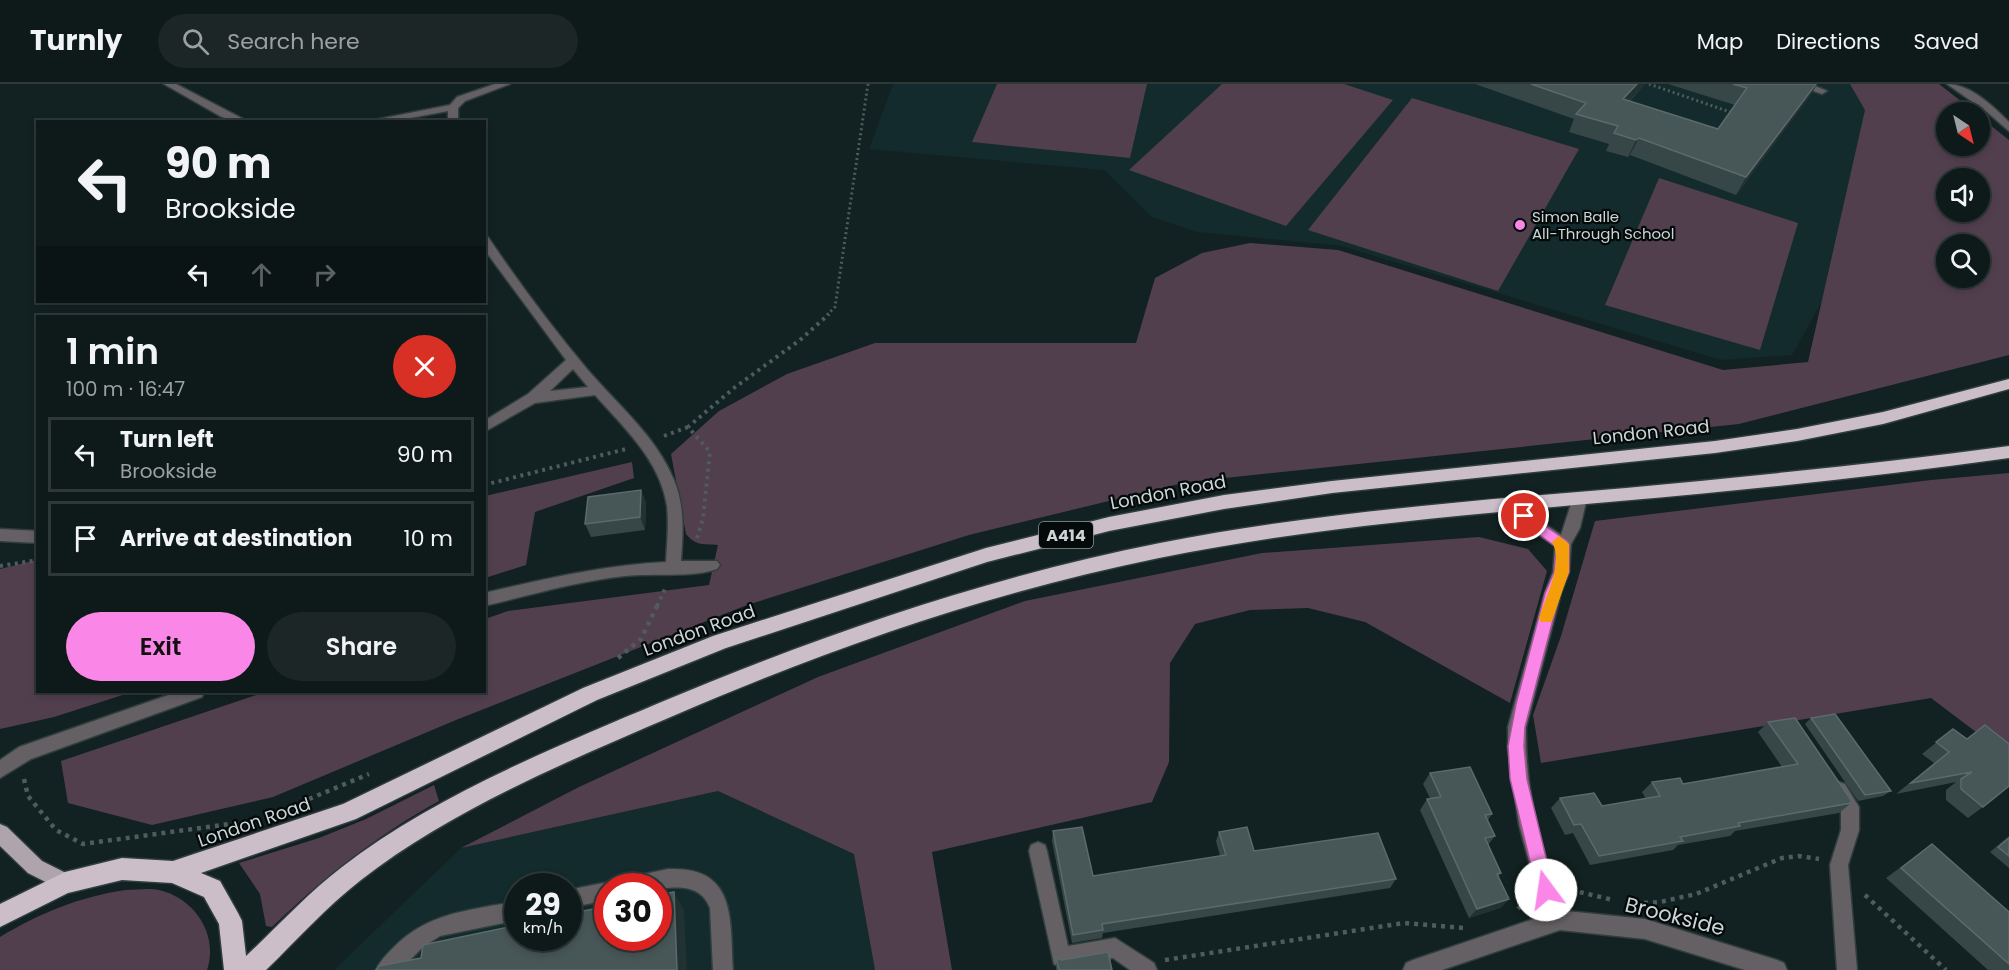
<!DOCTYPE html>
<html lang="en">
<head>
<meta charset="utf-8">
<style>
	body { margin:0; font-family:Poppins,sans-serif; background:#1c2626; color:#f1f3f6; height:100vh; display:flex; flex-direction:column; font-size:22px; white-space:nowrap }
	* { box-sizing:border-box; margin:0 }
	p { font-size:20px; color:#9ba0a2 }
	.icon { flex:none; width:33px; height:33px; fill:none; stroke:currentColor; stroke-width:2; stroke-linecap:round; stroke-linejoin:round }
	.map { position:relative; flex:1; overflow:hidden }
	.sheet { position:absolute; left:36px; top:231px; width:450px; height:378px; display:flex; flex-direction:column; background:#0e1919; border-radius:0px; box-shadow:0 3px 9px #0003,0 0 0 2px #2e3838 }
	.sheet>* { flex:none }
	.guide { position:absolute; left:36px; top:36px; width:450px; height:183px; border-radius:0px; box-shadow:0 3px 9px #0003,0 0 0 2px #2e3838; background:#0e1919; color:#f1f3f6; overflow:hidden }
	.needle { width:39px; rotate:145deg }
	.buttons { position:absolute; left:1936px; top:18px; display:grid; gap:12px }
	.buttons a { display:grid; place-items:center; width:54px; height:54px; border-radius:50%; background:#0e1919; box-shadow:0 3px 9px #0003,0 0 0 2px #2e3838; font-size:30px }
	.speed { position:absolute; left:504px; top:789px; display:flex; gap:12px; font-size:30px; font-weight:700; text-align:center }
	.speed>* { display:grid; place-content:center; width:78px; height:78px; border-radius:50%; background:#0e1919; box-shadow:0 3px 9px #0003,0 0 0 2px #2e3838; line-height:1 }
	.speed small { font-size:15px; font-weight:400 }
	.speed .limit { border:9px solid #d22; background:#fff; color:#111 }
	.pin { position:absolute; display:grid; place-items:center; width:51px; height:51px; color:#fff; margin:-26px; border:3px solid #fff; border-radius:50%; box-shadow:0 2px 6px #0007 }
	.me { position:absolute; width:66px; margin:-33px; rotate:346deg; stroke-linejoin:round; filter:drop-shadow(0 0 4px #0008) }
	.turn { display:flex; align-items:center; gap:21px; height:126px; padding:0 30px; font-size:27px }
	.turn .icon { width:78px; height:78px; stroke-width:2.5 }
	.turn b { display:block; font-size:42px; line-height:51px }
	.lanes { display:flex; align-items:center; height:57px; padding:0 30px; background:#0003; justify-content:center; gap:30px; direction:ltr }
	.lanes .off { opacity:.35 }
	.round { display:grid; place-items:center; flex:none; width:63px; height:63px; border-radius:32px; background:#1c2626 }
	.headline { display:flex; align-items:center; justify-content:space-between; height:102px; padding:0 30px }
	h1 { font-size:36px; font-weight:600; line-height:45px }
	.primary-button { display:flex; gap:12px; margin-top:auto; padding:12px 30px }
	.primary-button a { flex:1; height:69px; border-radius:36px; background:#fa87e7; color:#111; font-size:24px; font-weight:600; line-height:69px; text-align:center }
	.primary-button a+a { background:#1c2626; color:#f1f3f6 }
	ul { padding:0; list-style:none }
	li { display:flex; align-items:center; gap:18px; height:75px; margin:0 12px 9px; padding:0 18px; border:3px solid #2e3838; border-radius:0px }
	li div { flex:1 }
	li b { display:block; font-size:22px }
	li em { font-style:normal }
	header { display:flex; align-items:center; gap:36px; box-sizing:border-box; height:84px; padding:0 30px; background:#0e1919; border-bottom:2px solid #2e3838 }
	header strong { font-size:28px }
	nav { display:flex; gap:33px; margin-inline-start:auto; font-size:21px }
	.search { width:420px; height:54px; background:#1c2626; display:flex; align-items:center; gap:15px; box-sizing:border-box; padding:0 21px; border-radius:33px; color:#9ba0a2; font-size:22px }
	.map>svg:first-child { display:block }
	.built { fill:#132b2c; fill-rule:evenodd }
	.green { fill:#523f4e; fill-rule:evenodd }
	.lines { fill:none; stroke-linecap:round; stroke-linejoin:round }
	.minor-casing { stroke:#303e3e; stroke-width:3 }
	.major-casing { stroke:#303e3e; stroke-width:3 }
	.highway-casing { stroke:#303e3e; stroke-width:3 }
	.path-far2 { stroke:#4f5c5d; stroke-width:3; stroke-dasharray:2 3; stroke-linecap:butt }
	.path-far1 { stroke:#4f5c5d; stroke-width:4; stroke-dasharray:3 4.5; stroke-linecap:butt }
	.path { stroke:#4f5c5d; stroke-width:4.5; stroke-dasharray:4 5; stroke-linecap:butt }
	.minor { fill:#656064; fill-rule:evenodd }
	.major { fill:#afa4ac; fill-rule:evenodd }
	.highway { fill:#ccbec9; fill-rule:evenodd }
	.wall { fill:#374748 }
	.shaded-wall { fill:#223132 }
	.building { fill:#475657; stroke:#5c6a6b; stroke-width:1.5 }
	.route { fill:#fa87e7; stroke:#a25896; stroke-width:1.5 }
	.slow { fill:#f59e0b }
	.poi-dot { fill:#fa87e7; stroke:#040909; stroke-width:2 }
	.labels { text-anchor:middle; dominant-baseline:central; stroke-width:4.5; stroke-linejoin:round; paint-order:stroke }
	.far-poi-label { font-size:15px; fill:#ccd5d6; stroke:#040909; text-anchor:start }
	.shield { fill:#040909; stroke:#909898; stroke-width:1.5 }
	.shield-label { font-size:16px; font-weight:bold; fill:#ccd5d6 }
	.street-label { font-size:18px; fill:#ccd5d6; stroke:#040909 }
	.near-street-label { font-size:21px; fill:#ccd5d6; stroke:#040909 }
</style>
</head>
<body>
<header>
<strong>Turnly</strong>
<div class="search"><svg class="icon" aria-label="search" viewBox="0 0 24 24"><circle cx="10" cy="10" r="6"/><path d="M15 15l6 6"/></svg>Search here</div>
<nav><a>Map</a><a>Directions</a><a>Saved</a></nav>
</header>
<div class="map">
<svg width="2009" height="886" viewBox="0 0 2009 886">
	<rect width="100%" height="100%" fill="#122121"/>
	<!-- built -->
	<path class="built" d="M893,0H1860L1910,60L1792,271L1721,276L1341,162L1197,148L1152,133L1104,86L869,65Z
		M718,707L854,770L875,886H334L461,764ZM518,802H568V854H518ZM608,802H658V854H608Z"/>
	<!-- green -->
	<path class="green" d="M997,0H1147L1130,74L972,58Z
		M1222,0H1344L1393,16L1286,142L1129,86Z
		M1850,0H1939L1975,28H1947V62H1980V33L2009,56V271L1739,340L1187,398L969,451L747,521L456,636L273,713L152,741L68,719L61,677L265,608H484L485,535L508,527L709,501L718,461C704,460 696,462 686,450L671,370L719,327L787,290L875,259H1136L1155,194L1202,169L1250,159L1338,166L1723,286L1808,278L1865,26ZM1947,94H1980V128H1947ZM1947,160H1980V194H1947Z
		M1412,14L1579,65L1498,207L1308,146Z
		M1659,94L1798,139L1760,266L1605,221Z
		M632,378L634,394L535,428L526,481L485,494V412Z
		M2009,389V673L1931,614L1541,679L1533,631L1561,552L1595,437L1931,396Z
		M1479,453L1528,465L1547,487L1510,619L1365,538L1308,524L1250,526L1195,540L1170,579L1169,678L1152,718L932,768L952,886H875L854,770L718,707L461,764L579,703L818,593L1025,517L1262,469Z
		M37,476L38,608H132L54,633L0,645V485Z
		M434,701L439,717C377,751 323,794 272,843L266,842L260,810L239,779L319,754L366,735Z
		M125,806C136,806 149,804 159,806C194,814 219,850 207,886H0V853C40,829 79,813 125,806Z"/>
	<g class="lines">
		<!-- minor casing -->
		<g class="minor-casing">
			<path id="minor" d="M164,0H176L249,38H234L220,32Z
				M495,0H510L465,17L458,24V38H448V27L389,38H364L450,21L457,13Z
				M1794,0H1810L1827,7L1822,10Z
				M1947,0C1970,0 1993,22 2009,38V47L1987,28Z
				M484,153H488C519,199 552,243 587,285C617,320 656,352 674,396C685,422 683,449 681,477H717L720,481L717,485C692,494 654,489 625,492C578,497 531,511 484,522V509C545,495 604,481 666,478C667,459 669,440 667,422C660,376 624,344 595,311L535,319L484,348V337L528,310L566,276L484,165ZM573,285L588,303L550,307Z
				M1580,409L1585,410L1587,414L1580,444L1571,460L1569,488L1561,509L1526,643C1525,706 1540,769 1566,827L1645,835L1777,876L1784,879L1787,886H1745L1645,855L1560,846L1442,886H1403L1406,879L1413,876L1548,830L1533,792L1519,741L1508,665V643L1545,509L1553,488L1555,462L1501,425L1499,421L1501,417H1511L1561,451L1573,414L1575,410Z
				M0,445L38,447V459L0,457Z
				M177,608H204L202,613L31,675L0,694V676L19,663Z
				M1839,698L1845,700L1859,723V746L1848,781L1857,886H1837L1830,781L1841,746V725L1830,706L1833,700Z
				M1038,758L1045,761L1047,767L1068,862L1115,854L1154,879L1157,886H1130L1113,874L1061,883L1054,880L1029,767L1031,761Z
				M668,785C737,782 730,835 733,886H713L710,824C701,801 680,802 658,805V802H618L621,795Z
				M608,798L616,802H608V816L568,824V806Z
				M518,817V836L440,852L423,863L400,886H376C380,877 386,871 393,864C427,828 472,826 518,817Z"/>
		</g>
		<!-- major casing -->
		<g class="major-casing">
			<path id="major" d="M0,740L7,743L42,777L72,792L74,799L72,806L65,808L28,789L0,762Z"/>
		</g>
		<!-- highway casing -->
		<g class="highway-casing">
			<path id="highway" d="M2009,295V305L1883,340L1797,357L1715,369L1332,409L1224,425L1109,447L987,478L726,564L597,616L356,735L201,789L220,797L238,829L242,837L246,872C278,842 308,809 342,783C432,713 555,663 659,619C821,551 987,493 1160,459C1313,429 1470,417 1626,404C1754,392 1882,379 2009,362V374C1880,392 1750,406 1620,417C1466,431 1311,443 1159,474C991,508 830,564 673,632C568,677 451,726 361,796C326,823 297,856 266,886H224L219,840L204,813L172,799L122,796L68,809L0,843V820L65,788L122,774L173,777L343,720L583,604L713,552L986,464L1109,433L1224,411L1332,397L1715,357L1797,345L1883,328Z"/>
		</g>
		<!-- path-far2 -->
		<path class="path-far2" d="M1649,0L1733,29
			M827,231L835,223L868,0"/>
		<!-- path-far1 -->
		<path class="path-far1" d="M664,352L688,343
			M484,401L626,365
			M697,454L703,434L710,368L688,343L734,304L800,256L829,230
			M0,482L38,476
			M657,522L665,505"/>
		<!-- path -->
		<path class="path" d="M618,574L641,555L658,520
			M24,695L28,712L56,746L83,760L237,739
			M309,715L369,690
			M1571,806L1613,816
			M1865,811L1946,886
			M1644,819L1660,818L1696,810L1782,774L1799,772L1819,775
			M1518,825L1523,820L1526,811
			M1165,876L1404,839L1464,844"/>
		<!-- minor -->
		<use href="#minor" class="minor"/>
		<!-- major -->
		<use href="#major" class="major"/>
		<!-- highway -->
		<use href="#highway" class="highway"/>
	</g>
	<!-- wall -->
	<path class="wall" d="M1475,0H1645L1630,17L1718,45L1735,21L1668,0H1817L1810,12L1736,111L1630,71L1628,73L1606,67L1609,60L1569,48L1574,35Z
		M641,406L646,419L645,446L591,453L585,440Z
		M1811,634L1891,707L1883,712L1858,717L1805,640Z
		M1768,638L1851,719L1839,729L1735,747L1730,752L1678,761L1673,766L1590,781L1573,749L1565,751L1551,724L1560,714L1602,722L1646,715L1642,708L1652,698L1683,700L1782,683L1758,648Z
		M1953,645L1983,723L1968,734L1946,716V706L1956,698L1896,710L1934,679L1922,670Z
		M1430,689L1492,730L1488,736L1495,752L1488,761L1501,789L1498,793L1509,815L1500,824L1469,834L1420,726L1427,715L1430,714L1423,700Z
		M1053,747L1093,792L1220,772L1216,757L1219,748L1254,767L1396,795L1390,804L1103,849L1102,854L1072,859L1052,757Z
		M2009,752V784L1990,768Z
		M1932,760L2009,828V886H1988L1886,794Z
		M1056,874L1062,876L1112,886H1056Z"/>
	<!-- shaded-wall -->
	<path class="shaded-wall" d="M1637,0H1645L1615,32L1623,15Z
		M1816,0H1817L1810,12L1736,111L1746,93Z
		M1639,54L1630,71L1628,73L1636,56Z
		M641,406L646,419L645,446L640,433Z
		M674,808L684,826L687,886H677Z
		M1509,815L1500,824L1469,834L1477,825Z"/>
	<!-- building -->
	<path class="building" d="M1531,0H1637L1623,15L1718,45L1747,4L1733,0H1816L1746,93L1639,54L1636,56L1614,49L1618,42L1576,30L1586,19Z
		M641,406L640,433L585,440L588,413Z
		M1835,630L1891,707L1865,711L1811,634Z
		M1795,634L1851,716V719L1738,739L1740,742L1680,753L1683,757L1599,772L1581,740L1574,741L1560,714L1594,709L1602,722L1660,712L1652,698L1680,694L1683,700L1798,680L1768,638Z
		M1985,641L2009,660V702L1983,723L1961,705V695L1972,688L1911,699L1949,668L1936,658L1953,645L1967,655Z
		M1470,683L1492,730L1485,731L1495,752L1485,754L1501,789L1497,790L1509,815L1477,825L1427,715L1441,713L1430,689Z
		M1082,743L1093,792L1226,771L1219,748L1247,743L1254,767L1378,749L1396,795L1102,840L1103,846L1073,851L1053,747Z
		M2009,754V772L1998,763Z
		M1932,760L2009,828V880L1901,784Z
		M674,808L677,886H376L379,882L421,874L423,861L518,841V854H568V830L608,822V854H658V811Z
		M1108,868L1112,886H1059L1056,874L1062,876Z"/>
	<!-- route -->
	<path class="route" d="M1524,427L1567,457L1569,460V488L1560,509L1531,620L1525,643L1524,662L1527,695L1554,806L1552,812L1546,815L1540,812L1537,806L1510,695L1508,662L1516,620L1545,509L1554,488L1556,463L1519,436L1517,432Z"/>
	<!-- slow -->
	<path class="slow" d="M1559,452L1569,460V488L1553,534L1551,538H1541L1539,534C1546,513 1564,478 1552,458Z"/>
	<!-- markers -->
	<circle class="poi-dot" cx="1520" cy="141" r="6"/>
	<g class="labels">
		<!-- far-poi labels -->
		<g class="far-poi-label">
			<text x="1532" y="132">Simon Balle<tspan x="1532" dy="17">All-Through School</tspan></text>
		</g>
		<!-- shield labels -->
		<rect class="shield" x="1039" y="438" width="54" height="26" rx="4.5"/>
		<g class="shield-label">
			<text x="1066" y="451">A414</text>
		</g>
		<!-- street labels -->
		<g class="street-label">
			<text transform="translate(1651 348) rotate(-6)">London Road</text>
			<text transform="translate(1168 408) rotate(-11)">London Road</text>
			<text transform="translate(699 546) rotate(-20)">London Road</text>
			<text transform="translate(254 738) rotate(-19)">London Road</text>
		</g>
		<!-- near-street labels -->
		<g class="near-street-label">
			<text transform="translate(1675 832) rotate(14)">Brookside</text>
		</g>
	</g>
</svg>
<div class="buttons">
<a><svg class="needle" viewBox="-14 -14 28 28"><path d="M0-13l5 13h-10z" fill="#e53935"/><path d="M0 13l5-13h-10z" fill="#9ba0a2"/></svg></a>
<a><svg class="icon" aria-label="sound" viewBox="0 0 24 24"><path d="M4 9h4l5-4v14l-5-4H4zM17 9q2 3 0 6"/></svg></a>
<a><svg class="icon" aria-label="search" viewBox="0 0 24 24"><circle cx="10" cy="10" r="6"/><path d="M15 15l6 6"/></svg></a>
</div>
<div class="speed"><div>29<small>km/h</small></div><div class="limit">30</div></div>
<div class="pin" style="left:1524px;top:432px;background:#d93025"><svg class="icon" aria-label="arrive" viewBox="0 0 24 24"><path d="M6 21V4h12l-3 4 3 4H6"/></svg></div>
<svg class="me" style="left:1546px;top:806px" viewBox="-20 -20 40 40"><circle r="19" fill="#fff"/><path d="M0-13L10 11 0 6-10 11z" fill="#fa87e7"/></svg>
<div class="guide">
<div class="turn"><svg class="icon" aria-label="left" viewBox="0 0 24 24"><path d="M17 20v-9H6M10 6l-5 5 5 5"/></svg><div><b>90 m</b>Brookside</div></div>
<div class="lanes"><svg class="icon" aria-label="left" viewBox="0 0 24 24"><path d="M17 20v-9H6M10 6l-5 5 5 5"/></svg><svg class="icon off" aria-label="ahead" viewBox="0 0 24 24"><path d="M12 20V5M6 11l6-6 6 6"/></svg><svg class="icon off" aria-label="right" viewBox="0 0 24 24"><path d="M7 20v-9h11M14 6l5 5-5 5"/></svg></div>
</div>
<section class="sheet">
<div class="headline"><div><h1>1 min</h1><p>100 m · 16:47</p></div><a class="round" style="background:#d93025;color:#fff"><svg class="icon" aria-label="close" viewBox="0 0 24 24"><path d="M6 6l12 12M18 6L6 18"/></svg></a></div>
<ul>
<li><svg class="icon" aria-label="left" viewBox="0 0 24 24"><path d="M17 20v-9H6M10 6l-5 5 5 5"/></svg><div><b>Turn left</b><p>Brookside</p></div><em>90 m</em></li>
<li><svg class="icon" aria-label="arrive" viewBox="0 0 24 24"><path d="M6 21V4h12l-3 4 3 4H6"/></svg><div><b>Arrive at destination</b></div><em>10 m</em></li>
</ul>
<div class="primary-button"><a>Exit</a><a>Share</a></div>
</section>
</div>
</body>
</html>
